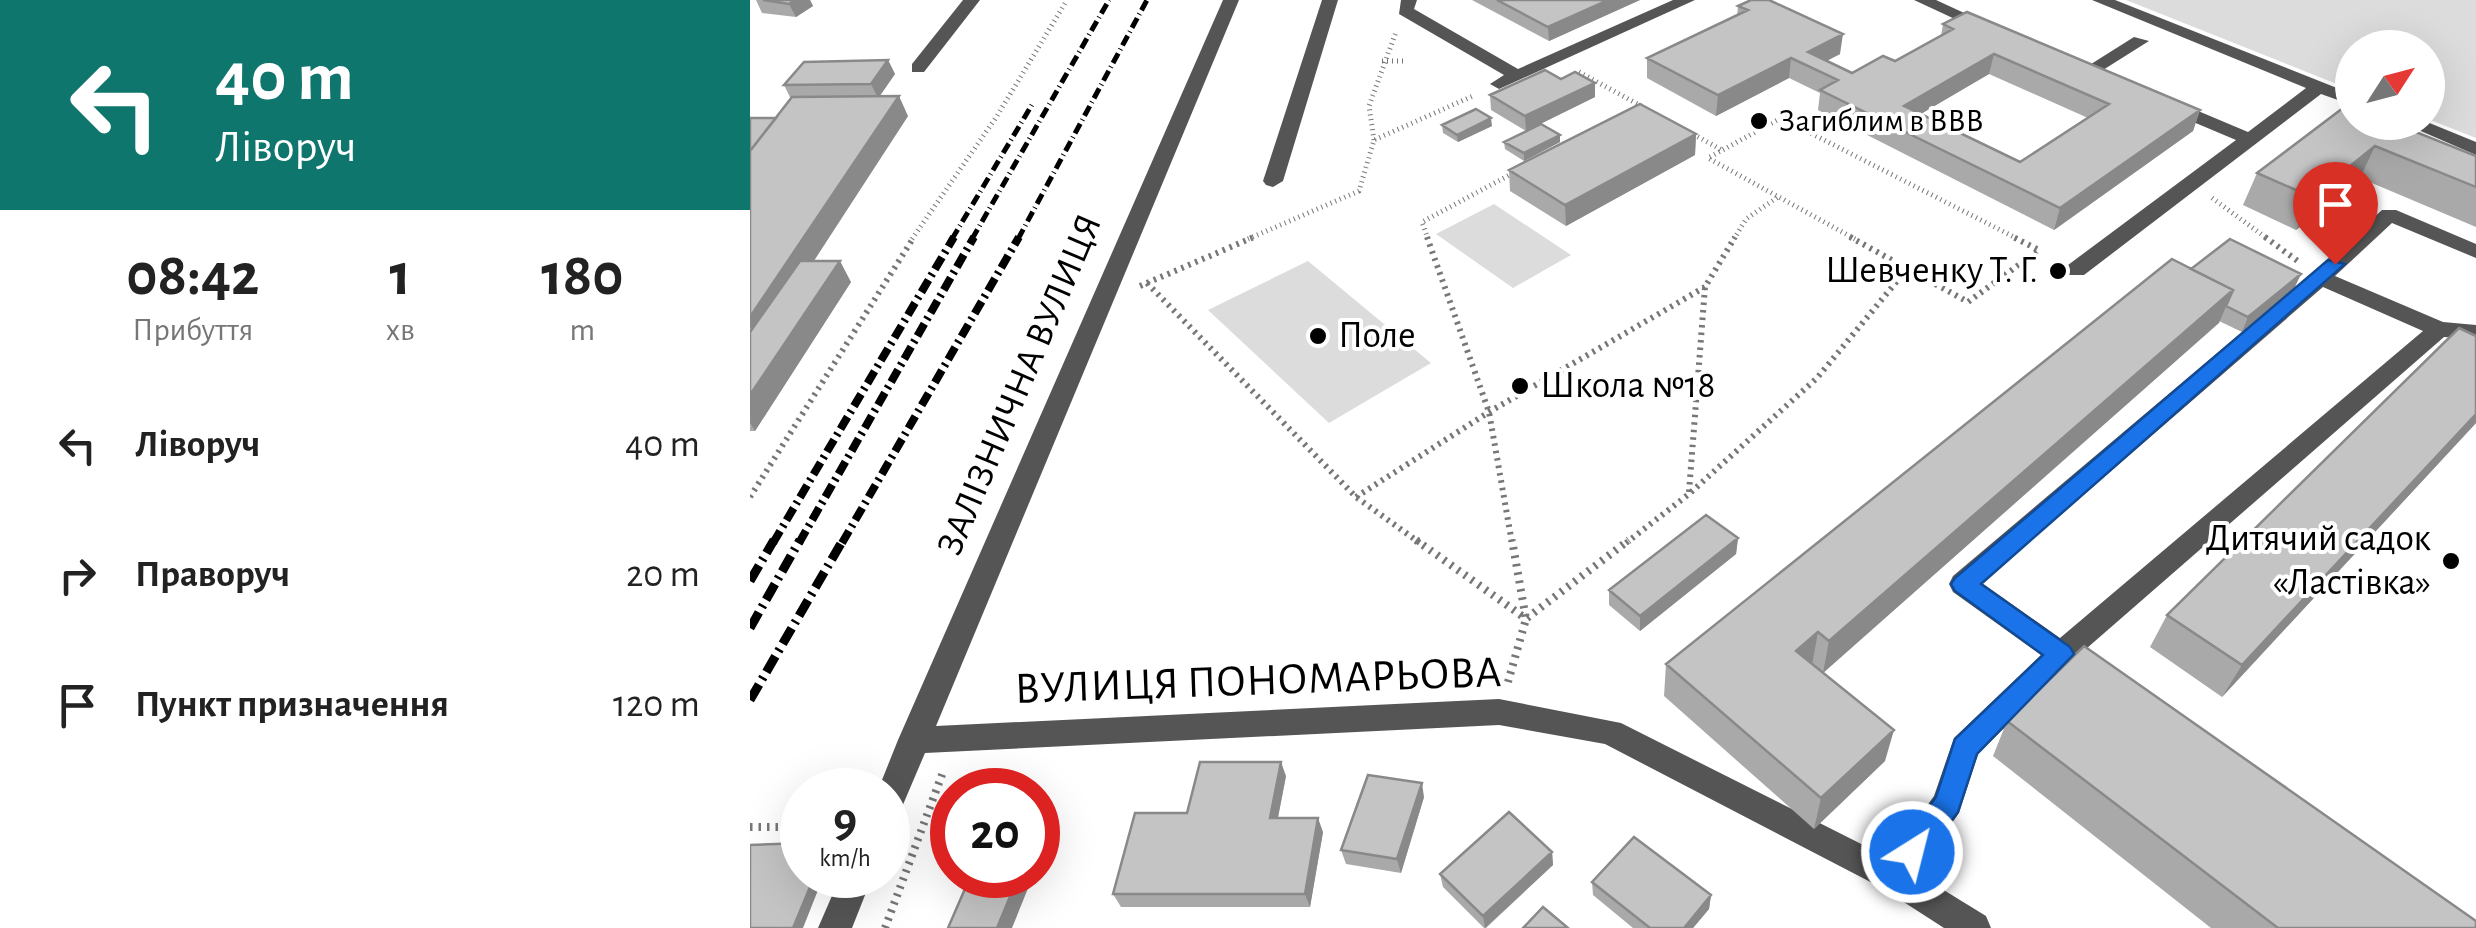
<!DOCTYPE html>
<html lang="uk">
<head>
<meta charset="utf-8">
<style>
	body { margin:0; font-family:"Alegreya Sans",sans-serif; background:#f2f2f2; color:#222; height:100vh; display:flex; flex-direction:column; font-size:38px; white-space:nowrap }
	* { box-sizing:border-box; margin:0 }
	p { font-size:32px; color:#767676 }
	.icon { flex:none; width:55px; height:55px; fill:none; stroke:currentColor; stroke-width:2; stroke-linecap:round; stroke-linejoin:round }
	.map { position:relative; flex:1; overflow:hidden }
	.side { display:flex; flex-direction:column; background:#fff; width:750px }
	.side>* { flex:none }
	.guide { background:#0f766e; color:#fff; overflow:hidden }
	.needle { width:65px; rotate:54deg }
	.fabs { position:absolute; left:1585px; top:30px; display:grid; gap:20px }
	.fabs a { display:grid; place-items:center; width:110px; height:110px; border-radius:50%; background:#fff; box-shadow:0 10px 40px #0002; font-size:50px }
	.speed { position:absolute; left:30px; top:768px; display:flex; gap:20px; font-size:50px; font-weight:700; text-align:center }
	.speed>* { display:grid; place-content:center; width:130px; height:130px; border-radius:50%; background:#fff; box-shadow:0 10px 40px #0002; line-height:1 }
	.speed small { font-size:25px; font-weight:400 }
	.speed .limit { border:15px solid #d22; background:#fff; color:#111 }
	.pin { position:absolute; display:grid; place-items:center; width:85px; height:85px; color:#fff; margin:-102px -42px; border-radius:50% 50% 50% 0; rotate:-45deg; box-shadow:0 0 10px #0007 }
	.pin .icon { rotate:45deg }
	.me { position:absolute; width:110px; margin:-55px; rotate:36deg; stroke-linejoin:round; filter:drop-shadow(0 0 8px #0008) }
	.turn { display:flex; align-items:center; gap:35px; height:210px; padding:0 50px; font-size:45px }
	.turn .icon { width:130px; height:130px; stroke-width:2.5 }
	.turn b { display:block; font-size:70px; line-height:85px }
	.eta { display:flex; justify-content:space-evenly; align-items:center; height:170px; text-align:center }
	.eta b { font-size:60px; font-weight:700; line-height:70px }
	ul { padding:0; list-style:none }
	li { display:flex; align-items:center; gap:30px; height:130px; padding:0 50px }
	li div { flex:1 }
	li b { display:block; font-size:38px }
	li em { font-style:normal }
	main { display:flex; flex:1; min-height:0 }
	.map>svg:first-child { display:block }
	.green { fill:#dcdcdc }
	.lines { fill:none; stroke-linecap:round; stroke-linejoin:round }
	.path-far2 { stroke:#777; stroke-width:5; stroke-dasharray:1 4; stroke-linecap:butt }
	.path-far1 { stroke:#777; stroke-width:6; stroke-dasharray:2.5 5; stroke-linecap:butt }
	.path { stroke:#777; stroke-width:8; stroke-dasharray:2.5 6; stroke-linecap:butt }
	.minor { fill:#555; fill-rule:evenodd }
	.rail-far2 { stroke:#000; stroke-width:5; stroke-dasharray:11 4 1 4; stroke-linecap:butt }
	.rail-far1 { stroke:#000; stroke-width:8; stroke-dasharray:14 5 2.5 5; stroke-linecap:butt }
	.rail { stroke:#000; stroke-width:9; stroke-dasharray:18 6 2.5 6; stroke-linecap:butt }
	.wall { fill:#a9a9a9; fill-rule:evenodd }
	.shaded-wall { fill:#898989 }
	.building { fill:#c4c4c4; stroke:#898989; stroke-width:2.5; fill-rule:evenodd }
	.route { fill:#1a73e8; stroke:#114b97; stroke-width:2.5 }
	.poi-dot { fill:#000; stroke:#fff; stroke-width:4 }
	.labels { text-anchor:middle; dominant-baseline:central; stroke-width:8; stroke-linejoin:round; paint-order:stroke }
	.far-poi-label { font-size:32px; fill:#000; stroke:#fff; text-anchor:start }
	.poi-label { font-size:38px; fill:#000; stroke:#fff; text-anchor:end }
	.street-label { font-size:38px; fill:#000; stroke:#fff }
	.near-street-label { font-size:45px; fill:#000; stroke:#fff }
</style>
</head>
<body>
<main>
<section class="side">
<div class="guide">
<div class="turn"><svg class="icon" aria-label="left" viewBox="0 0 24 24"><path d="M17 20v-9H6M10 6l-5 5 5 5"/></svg><div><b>40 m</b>Ліворуч</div></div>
</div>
<div class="eta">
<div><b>08:42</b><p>Прибуття</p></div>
<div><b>1</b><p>хв</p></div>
<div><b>180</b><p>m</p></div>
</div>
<ul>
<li><svg class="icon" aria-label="left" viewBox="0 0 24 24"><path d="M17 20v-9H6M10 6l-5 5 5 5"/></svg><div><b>Ліворуч</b></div><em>40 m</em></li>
<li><svg class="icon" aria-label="right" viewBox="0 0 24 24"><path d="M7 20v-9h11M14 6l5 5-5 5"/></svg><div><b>Праворуч</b></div><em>20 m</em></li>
<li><svg class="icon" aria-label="arrive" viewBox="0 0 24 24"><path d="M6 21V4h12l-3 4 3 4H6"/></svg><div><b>Пункт призначення</b></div><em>120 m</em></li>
</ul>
</section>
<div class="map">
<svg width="1726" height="928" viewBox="0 0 1726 928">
	<rect width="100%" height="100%" fill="#fff"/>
	<!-- green -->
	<path class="green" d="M1376,0H1726V138L1678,119V48H1602V90Z
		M744,204L821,255L763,288L686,234Z
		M558,261L681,363L579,423L458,310Z"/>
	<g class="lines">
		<!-- path-far2 -->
		<path class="path-far2" d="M632,61H657
			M829,72L893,107
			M939,132L972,150
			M624,140L619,106L646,32
			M1462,198L1518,239
			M162,239L247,116L317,0
			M498,239L609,191L624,140L725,95
			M678,239L672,222L765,172
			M984,239L996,219L1028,197
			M1105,239L958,158L1031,118L1268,239"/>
		<!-- path-far1 -->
		<path class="path-far1" d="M677,237L739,412L762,543
			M1100,237L1218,302L1289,250L1263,237
			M1515,237L1549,262
			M397,283L606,497L670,543
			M390,286L504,237
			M939,492L955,287L985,237
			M0,497L164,237
			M606,497L739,412L955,287
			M876,543L939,494L1067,378L1157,269"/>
		<!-- path -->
		<path class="path" d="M666,540L775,618
			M777,618L879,540
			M758,682L776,619L762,540
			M0,827H52
			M135,928L193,772"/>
		<!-- minor -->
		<path class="minor" d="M213,0H230L174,72H162V64Z
			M473,0H489L186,726L749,699L871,723L1139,858L1184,796L1204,738L1291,655L1203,592L1199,584L1203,576L1562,273L1632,210H1646L1726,244V258L1642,223L1585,276L1693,322L1726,325V339L1694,337L1321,662L1228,754L1209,813L1166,873L1236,916L1241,928H1194L1132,888L855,744L749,725L175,753L149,814L138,818V790H128L148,740ZM1573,287L1673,331L1310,638L1232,583Z
			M572,0H588L533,181L523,187L516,185L513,181Z
			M651,0H667L664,9L768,69L923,0H945L749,89L740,84L754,75L649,14Z
			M1164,0H1186L1249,29L1235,33Z
			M1342,0H1365L1602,94V105L1571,94L1334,275H1318L1315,270L1318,265L1486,140L1410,108V100H1422L1498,132L1556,88Z
			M1384,37L1399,41L1345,75L1330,71Z
			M1650,122H1677L1726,142V155Z
			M91,875H123L102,928H68Z"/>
		<!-- rail-far2 -->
		<path class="rail-far2" d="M202,239L283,103
			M222,239L359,0
			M268,239L397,0"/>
		<!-- rail-far1 -->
		<path class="rail-far1" d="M23,543L204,237
			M49,543L224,237
			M92,543L269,237"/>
		<!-- rail -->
		<path class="rail" d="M0,581L24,540
			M0,628L50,540
			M0,700L93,540"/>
	</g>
	<!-- wall -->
	<path class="wall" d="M6,0H60L63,6L46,17L12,13Z
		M722,0H890L799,41Z
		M988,6L1090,54L1077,61L1102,73L1145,61L1191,36L1193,24L1450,110L1443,131L1304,230L1068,110L1070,93L1039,78L966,116L897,78V58L987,16ZM1239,74L1338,118L1270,162L1171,114Z
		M138,60L145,74L130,96L158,116L64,261L101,282L5,431H0V118H26L41,99L34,85Z
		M740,95L845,97L776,131L741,110Z
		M1597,105L1726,156V227L1610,178L1546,230L1493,205L1507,173Z
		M692,125L742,126L708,142L693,133Z
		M946,134L945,155L816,226L760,191L759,170Z
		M810,135V142L774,161L755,149L754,142Z
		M1441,269L1544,289L1492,332L1469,321L1073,673L1135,761L1064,829L914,696L916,664Z
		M1726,336V423L1472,697L1400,647L1417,615Z
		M988,538L986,554L890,631L859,605V590Z
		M1257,721L1726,928H1461L1243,756Z
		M536,776L528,818L573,832L560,907H371L363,894L437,813Z
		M674,797L651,873L596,864L591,850Z
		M802,852L803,865L736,928H734L693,887L690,874Z
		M842,882L961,895L959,909L943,928H883L843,895Z"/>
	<!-- shaded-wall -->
	<path class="shaded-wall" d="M45,0H60L63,6L46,17L39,4Z
		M856,0H890L799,41L798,27Z
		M1093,34L1090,54L1062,68L1058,52Z
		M1244,54L1239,74L1150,126L1154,106Z
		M1041,58L1039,78L966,116L968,95Z
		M138,60L145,74L128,98L121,84Z
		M845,83V97L776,131L775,116Z
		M149,96L158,116L10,343L0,327V317Z
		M1450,110L1443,131L1304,230L1310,208Z
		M741,118L742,126L708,142L707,135Z
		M946,134L945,155L816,226L815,205Z
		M810,135V142L774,161V153Z
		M1625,146L1610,178L1546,230L1562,197Z
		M90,261L101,282L5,431L0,423V395Z
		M1551,274L1544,289L1492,332L1498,317Z
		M1483,290L1469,323L1073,673L1079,641Z
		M1726,414V423L1472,697L1492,665Z
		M988,538L986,554L890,631V616Z
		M1068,632L1062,665L1046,651Z
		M1144,730L1135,761L1064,829L1071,798Z
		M531,762L536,776L525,832L520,818Z
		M672,783L674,797L651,873L647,859Z
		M568,818L573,832L560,907L555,894Z
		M802,852L803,865L735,928L733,916Z
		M65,875H74L53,928H43Z
		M269,875L283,876L262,928H247Z
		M961,895L959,909L943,928H934Z"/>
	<!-- building -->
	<path class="building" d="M13,0H45L39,4Z
		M747,0H854L856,1L798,27Z
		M1001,0H1019L1093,34L1058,52L1102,73L1133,56L1145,61L1203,29L1193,24L1217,12L1450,110L1310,208L1070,90L1088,80L1041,58L968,95L897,58L998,10L988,6ZM1244,54L1359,104L1270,162L1154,106Z
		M138,60L121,84L34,85L54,62Z
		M795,70L811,79L825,72L845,83L775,116L740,95Z
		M149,96L0,317V151L42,97Z
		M890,104L946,134L815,205L759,170Z
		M1597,105L1602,107V122H1641L1726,156V187L1625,146L1562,197L1507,173Z
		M726,109L741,118L707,135L692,125Z
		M0,118H26L0,151Z
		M791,124L810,135L774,153L754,142Z
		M1480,239L1551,274L1498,317L1476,306L1483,290L1441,269Z
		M1422,259L1483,290L1079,641L1068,632L1046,651L1144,730L1071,798L916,664Z
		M50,261H90L0,395V332Z
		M1709,328L1726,336V414L1492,665L1417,615Z
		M956,515L988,538L890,616L859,590Z
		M1334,646L1726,921V928H1528L1257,721Z
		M450,762H531L520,818H568L555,894H363L385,813H437Z
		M618,775L672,783L647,859L591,850Z
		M759,812L802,852L733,916L690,874Z
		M884,837L961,895L934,928H900L842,882Z
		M52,843V875H65L43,928H0V845Z
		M221,875H269L247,928H198Z
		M793,907L818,928H773Z"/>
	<!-- route -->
	<path class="route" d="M1578,260L1595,264L1231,584L1320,647L1324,654L1227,754L1208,812L1172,862L1162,866L1151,862L1147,852L1186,797L1205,739L1293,655L1205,591L1201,584L1205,578Z"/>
	<!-- markers -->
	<g class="poi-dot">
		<circle cx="1009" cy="121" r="10"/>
		<circle cx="1308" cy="271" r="10"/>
		<circle cx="568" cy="336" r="10"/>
		<circle cx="770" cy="386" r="10"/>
		<circle cx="1701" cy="561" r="10"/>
	</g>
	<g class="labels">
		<!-- far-poi labels -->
		<g class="far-poi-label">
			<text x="1029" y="121">Загиблим в ВВВ</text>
		</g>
		<!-- poi labels -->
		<g class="poi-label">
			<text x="1288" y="271">Шевченку Т. Г.</text>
			<text x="588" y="336" text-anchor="start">Поле</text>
			<text x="790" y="386" text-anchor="start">Школа №18</text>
			<text x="1681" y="539">Дитячий садок<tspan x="1681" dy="44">«Ластівка»</tspan></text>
		</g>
		<!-- street labels -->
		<g class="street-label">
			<text transform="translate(270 385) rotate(-67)">ЗАЛІЗНИЧНА ВУЛИЦЯ</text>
		</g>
		<!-- near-street labels -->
		<g class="near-street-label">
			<text transform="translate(508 681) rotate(-2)">ВУЛИЦЯ ПОНОМАРЬОВА</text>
		</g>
	</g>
</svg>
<div class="fabs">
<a><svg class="needle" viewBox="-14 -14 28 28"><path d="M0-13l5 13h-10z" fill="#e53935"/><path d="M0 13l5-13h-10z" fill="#767676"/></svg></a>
</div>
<div class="speed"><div>9<small>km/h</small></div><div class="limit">20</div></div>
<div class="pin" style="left:1585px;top:264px;background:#d93025"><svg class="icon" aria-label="arrive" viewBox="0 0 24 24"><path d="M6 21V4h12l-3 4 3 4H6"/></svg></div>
<svg class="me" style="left:1162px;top:852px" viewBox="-20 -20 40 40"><circle r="17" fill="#1a73e8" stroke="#fff" stroke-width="3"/><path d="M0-11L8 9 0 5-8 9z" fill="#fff"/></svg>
</div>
</main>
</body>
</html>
